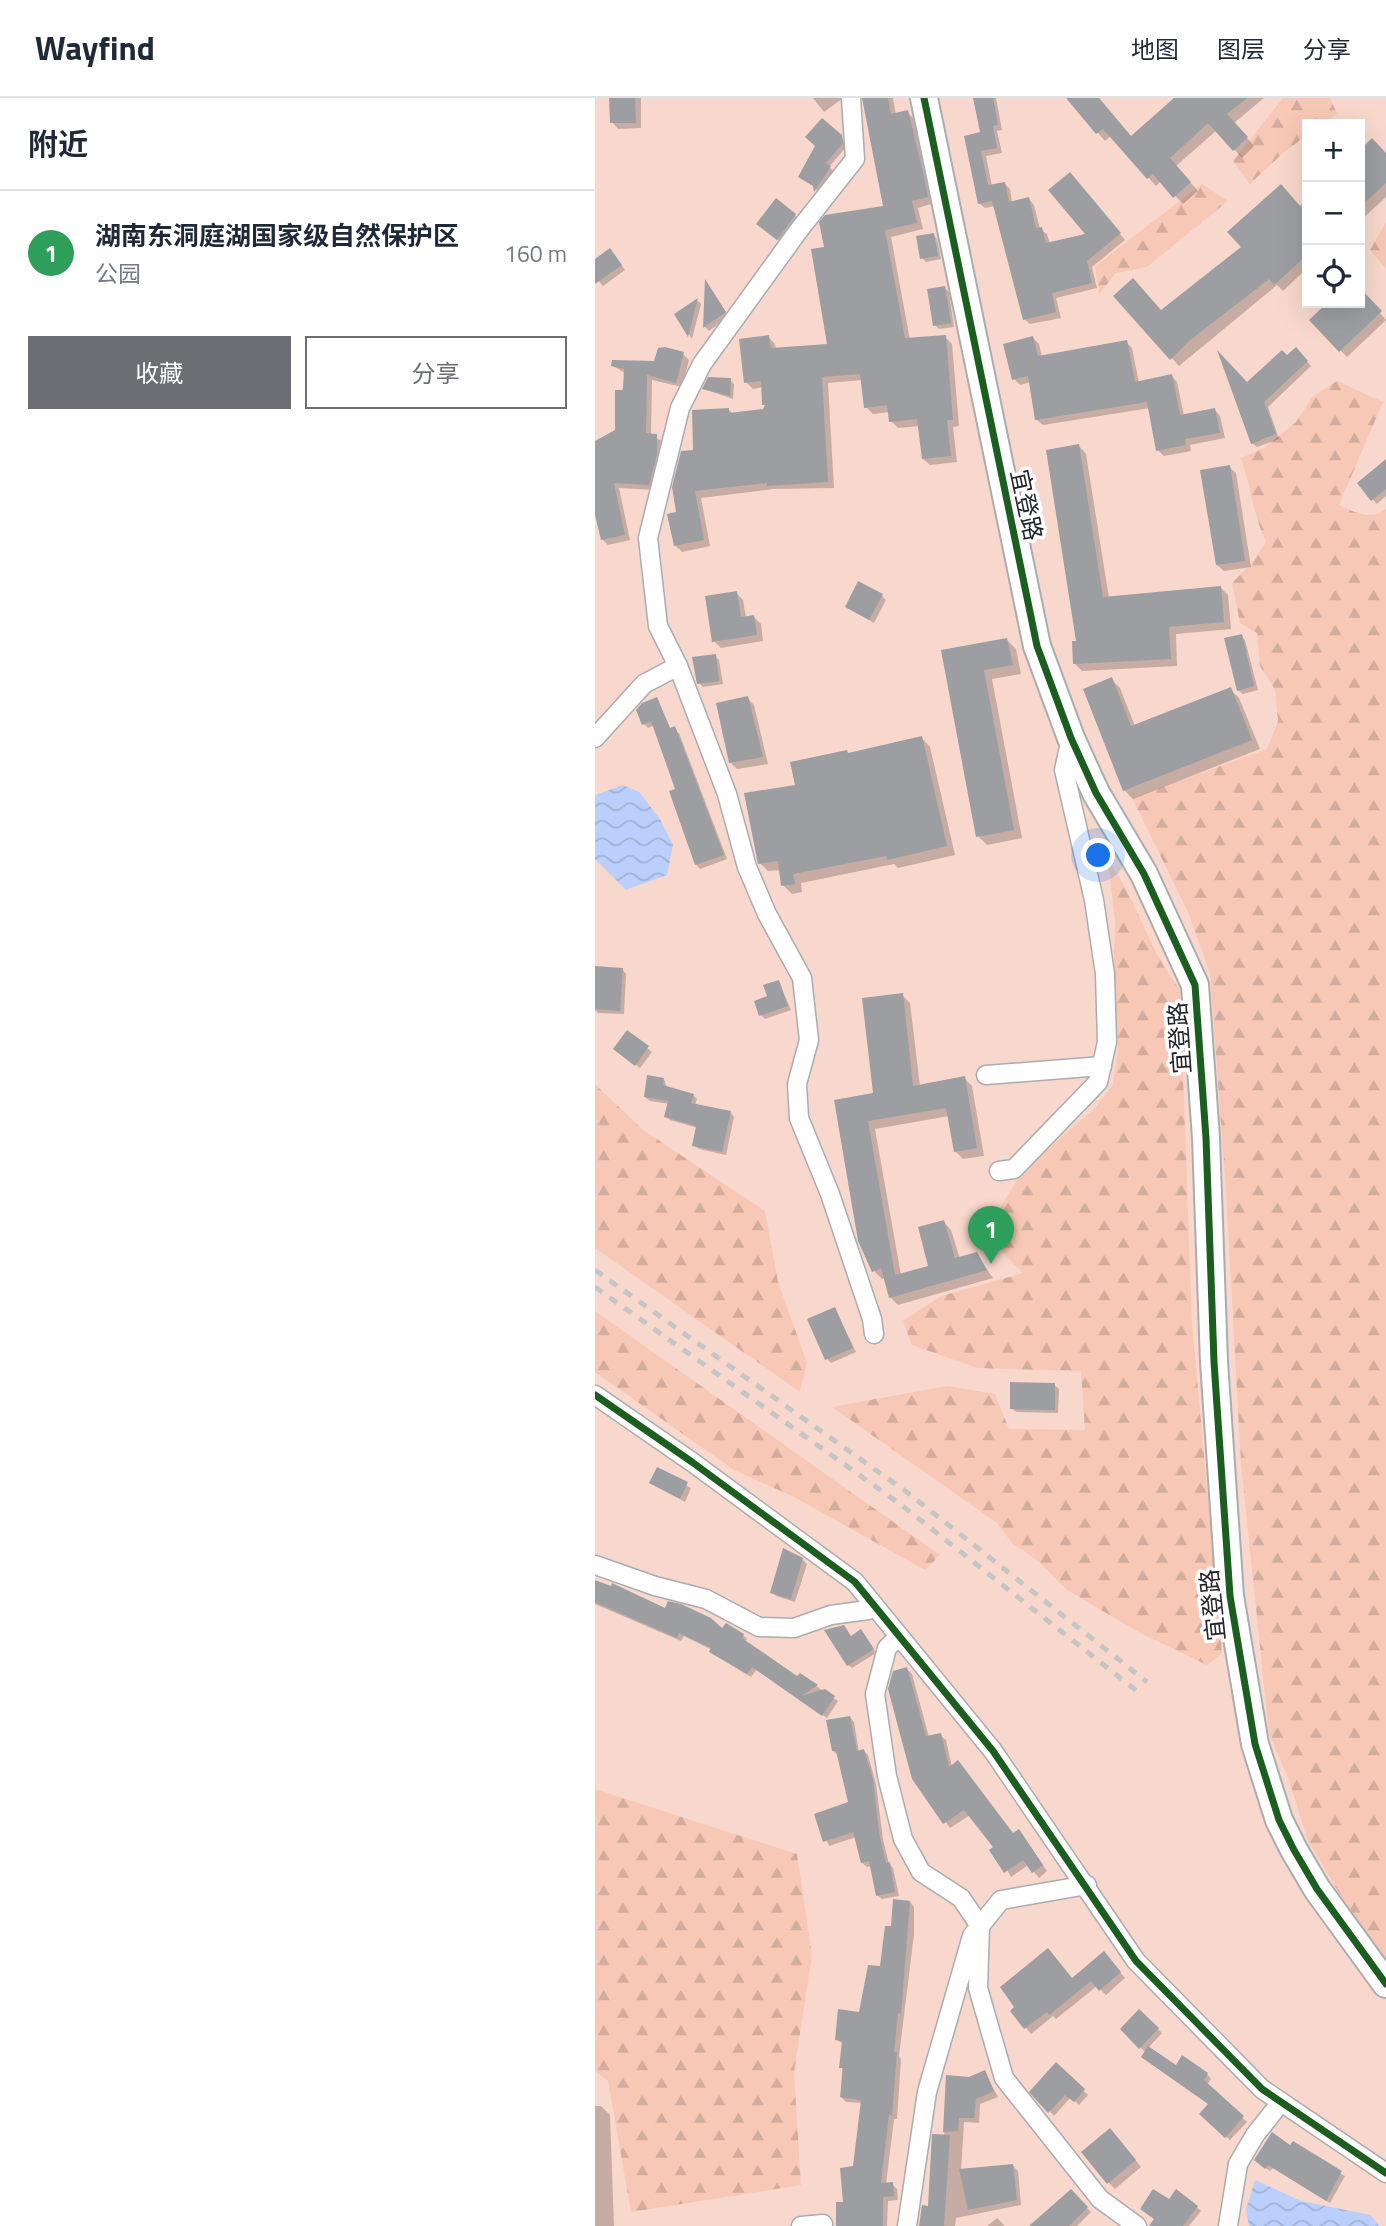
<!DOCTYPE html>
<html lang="zh">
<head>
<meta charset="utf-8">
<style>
	:root { --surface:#fff; --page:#f6f6f7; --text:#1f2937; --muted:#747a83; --line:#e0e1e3; --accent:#6c6e73 }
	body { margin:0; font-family:"Titillium Web","Noto Sans SC",sans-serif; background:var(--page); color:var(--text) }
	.controls { position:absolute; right:21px; top:21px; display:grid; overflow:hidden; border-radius:0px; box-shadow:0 7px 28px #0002 }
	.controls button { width:63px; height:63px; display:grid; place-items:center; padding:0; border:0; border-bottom:2px solid var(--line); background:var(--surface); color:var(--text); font:35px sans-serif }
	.you { position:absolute; left:504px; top:758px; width:24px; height:24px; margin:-18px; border:5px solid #fff; border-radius:50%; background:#1a73e8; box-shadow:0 0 0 10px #1a73e833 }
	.badge { display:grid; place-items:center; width:46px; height:46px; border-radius:50%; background:var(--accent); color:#fff; font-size:23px; font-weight:700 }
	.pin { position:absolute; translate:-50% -58px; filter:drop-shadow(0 2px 4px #0008) }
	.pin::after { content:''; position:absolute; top:37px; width:24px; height:21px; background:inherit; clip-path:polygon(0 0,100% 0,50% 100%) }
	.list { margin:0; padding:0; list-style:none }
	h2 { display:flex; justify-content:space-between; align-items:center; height:91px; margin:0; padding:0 28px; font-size:30px }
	h2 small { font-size:23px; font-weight:400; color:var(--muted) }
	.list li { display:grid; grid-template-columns:46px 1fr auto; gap:21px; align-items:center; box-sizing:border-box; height:126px; padding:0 28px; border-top:2px solid var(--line) }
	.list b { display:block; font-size:26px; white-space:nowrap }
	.list p { margin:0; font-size:23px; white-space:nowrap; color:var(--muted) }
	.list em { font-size:23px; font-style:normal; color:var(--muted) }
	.actions { display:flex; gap:14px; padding:21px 28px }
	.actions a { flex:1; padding:16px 0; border:2px solid var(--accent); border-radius:0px; text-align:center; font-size:24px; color:var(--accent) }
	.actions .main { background:var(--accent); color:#fff }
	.icon { flex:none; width:38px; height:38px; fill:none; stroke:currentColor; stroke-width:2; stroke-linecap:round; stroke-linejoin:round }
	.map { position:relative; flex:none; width:791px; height:2128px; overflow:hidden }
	header { display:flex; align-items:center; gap:42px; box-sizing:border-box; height:98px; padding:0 35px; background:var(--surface); border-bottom:2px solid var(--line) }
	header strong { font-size:33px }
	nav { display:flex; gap:38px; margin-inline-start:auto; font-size:24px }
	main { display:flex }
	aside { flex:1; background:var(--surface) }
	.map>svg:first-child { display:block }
	.green { fill:#f8d8cc; fill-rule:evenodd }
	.forest { fill:url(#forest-firs) }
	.water { fill:url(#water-waves) }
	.shadow { fill:#0003 }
	.building { fill:#9c9ea2 }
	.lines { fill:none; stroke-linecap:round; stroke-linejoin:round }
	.street-casing { stroke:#aaacb0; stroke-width:21 }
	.secondary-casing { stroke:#aaacb0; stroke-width:30 }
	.street { stroke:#fefefe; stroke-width:18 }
	.secondary { stroke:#fefefe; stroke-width:26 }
	.rail { stroke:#c5c5c6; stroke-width:5; stroke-dasharray:9 9; stroke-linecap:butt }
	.cycleway-casing { stroke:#fff; stroke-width:11 }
	.cycleway { stroke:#1b5e20; stroke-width:7 }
	.labels { text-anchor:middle; stroke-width:7; stroke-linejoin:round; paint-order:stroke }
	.street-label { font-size:24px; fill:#22242a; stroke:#fff }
</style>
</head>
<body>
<header>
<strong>Wayfind</strong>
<nav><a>地图</a><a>图层</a><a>分享</a></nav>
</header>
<main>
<aside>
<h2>附近<small></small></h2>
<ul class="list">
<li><span class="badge" style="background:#2e9e5b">1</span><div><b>湖南东洞庭湖国家级自然保护区</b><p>公园</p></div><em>160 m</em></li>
</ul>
<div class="actions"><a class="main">收藏</a><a>分享</a></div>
</aside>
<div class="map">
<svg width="791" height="2128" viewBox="0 0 791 2128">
	<defs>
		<pattern id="forest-firs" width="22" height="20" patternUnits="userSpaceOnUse" patternTransform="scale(1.75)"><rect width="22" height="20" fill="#f8c8b6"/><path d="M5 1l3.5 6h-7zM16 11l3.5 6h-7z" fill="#d4ac9d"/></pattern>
		<pattern id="water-waves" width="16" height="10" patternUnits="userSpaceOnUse" patternTransform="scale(1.75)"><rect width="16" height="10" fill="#bacffb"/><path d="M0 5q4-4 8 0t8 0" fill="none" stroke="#a0b2d7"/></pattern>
	</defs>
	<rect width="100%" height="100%" fill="#f5f7fa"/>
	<!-- green -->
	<path class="green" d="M 0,0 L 791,0 L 791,2128 L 0,2128 ZM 712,26 L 765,26 L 765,205 L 712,205 Z"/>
	<!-- forest -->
	<g class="forest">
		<polygon points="688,0 735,0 742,16 727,26 712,26 712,37 688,55 655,86 638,63"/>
		<polygon points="607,86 633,103 552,169 521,175 504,196 500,168"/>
		<polygon points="791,124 791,171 775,152"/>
		<path d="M 742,283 L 788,304 L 744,407 C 758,414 777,423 791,411 L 791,1861 L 745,1797 L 712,1741 L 694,1682 L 674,1635 L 646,1366 L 631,1093 L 615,875 L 593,814 L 537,700 L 672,651 L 683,623 L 680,592 L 665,568 L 662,535 L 645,525 L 637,485 L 656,466 L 671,444 C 658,416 656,390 646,360 L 669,350 L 701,324 L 718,298 Z"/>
		<path d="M 513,762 C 543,803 553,852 585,891 L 597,1225 L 627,1555 L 612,1567 L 547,1536 L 472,1492 L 444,1464 L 417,1445 L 402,1425 L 237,1309 L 352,1288 L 400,1296 L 414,1331 L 490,1332 L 486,1273 L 382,1270 L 317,1247 L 308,1223 L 346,1198 L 428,1175 L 400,1147 L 400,1117 L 430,1070 L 499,1011 L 518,987 L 523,951 L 518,884 L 520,823 Z"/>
		<polygon points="0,986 48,1032 170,1113 183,1184 212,1265 205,1294 0,1150"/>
		<polygon points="0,1213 345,1457 330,1472 197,1398 139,1372 0,1274"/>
		<polygon points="0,1691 202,1756 217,1857 199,1975 206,2087 36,2114 13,1983 0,1973"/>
	</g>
	<!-- water -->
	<g class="water">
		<polygon points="28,687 44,694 65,721 78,747 72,777 31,792 0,761 0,697"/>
		<polygon points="660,2082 706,2103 776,2117 784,2128 654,2128 651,2111"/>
	</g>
	<!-- shadow -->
	<g class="shadow">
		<polygon points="16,0 46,0 46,30 23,31 17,24"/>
		<polygon points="218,0 246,0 247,1 229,14"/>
		<polygon points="269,0 298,0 301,17 312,14 319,21 339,105 323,110 328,131 296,139 315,242 350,239 357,246 364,328 358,329 362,364 335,367 328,361 325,328 303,330 296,323 295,314 278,316 271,309 268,282 233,285 239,390 178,391 106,400 115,448 87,454 80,447 83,416 100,354 133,311 138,316 169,313 171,308 168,289 158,291 151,284 173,239 180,246 181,252 234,248 231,150 290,109"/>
		<polygon points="380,0 401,0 407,32 402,33 407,55 391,58 397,88 409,85 415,91 417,105 434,101 439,107 445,131 452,136 455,146 493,137 480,82 530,142 497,169 502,190 461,200 466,220 435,226 429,221 400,108 390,110 384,105 371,39 387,35"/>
		<polygon points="473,0 504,0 537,40 582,0 669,0 639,25 659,48 647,60 622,32 581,68 603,93 588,106 566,83 561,88 516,38 510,43"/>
		<polygon points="246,38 251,49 234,69 239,73 224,97 220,89 205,78"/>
		<polygon points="777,42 791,57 791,99 765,123 765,54"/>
		<polygon points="712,102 712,170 688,193 682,187 584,268 520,198 566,214"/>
		<polygon points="181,103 204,121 187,145 168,130"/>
		<polygon points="338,137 342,141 346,161 331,164 327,160"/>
		<polygon points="19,157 30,172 8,188 0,179 0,163"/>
		<polygon points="112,185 133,219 114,233 110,229"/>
		<polygon points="350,190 354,194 359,229 344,231 340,227"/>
		<polygon points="765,192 791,222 752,259 716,222 734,205 765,205"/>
		<polygon points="103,203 106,206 97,241 81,216"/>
		<polygon points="438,240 444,246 447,259 531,244 537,250 544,285 577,278 582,284 589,318 620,312 625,318 630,340 595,347 596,353 569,358 563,352 555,310 448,327 442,322 436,284 425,287 419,281"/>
		<polygon points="701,252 716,268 673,309 684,341 662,349 657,345 652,287"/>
		<polygon points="88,256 94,262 87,289 57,282 56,337 67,343 60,392 24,390 35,442 13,447 7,441 0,408 0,345 21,333 30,275 18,268 60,265"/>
		<polygon points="135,282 139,286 138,301 109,291"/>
		<polygon points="484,348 491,356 514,500 626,490 633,497 636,531 581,536 582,568 487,573 480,566 483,545"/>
		<polygon points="791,363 791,398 782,406 764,386"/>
		<polygon points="634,369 641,375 656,469 629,473 622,467"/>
		<polygon points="141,495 148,502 151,520 159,519 166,526 168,543 126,550 119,543"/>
		<polygon points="287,498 291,502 279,525 252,509"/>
		<polygon points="646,538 650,542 663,592 648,596 643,592"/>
		<polygon points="412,542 421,551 426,576 397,581 427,740 392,747 383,738 348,554"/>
		<polygon points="120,558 124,562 128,586 108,589 104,585"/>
		<polygon points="516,581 525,590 540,628 635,591 644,600 665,651 538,701 529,692"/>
		<polygon points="152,600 159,607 173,666 142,671 135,664"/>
		<polygon points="61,601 76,632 84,635 132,761 105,771 101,766 82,692 60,627 53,630 49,626"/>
		<polygon points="327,640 335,649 360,757 303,770 299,766 206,785 207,794 197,796 188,787 186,772 173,773 164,764 202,689 254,657"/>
		<polygon points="27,871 31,876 29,916 3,915 0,912 0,895"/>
		<polygon points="184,884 196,912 170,921 166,917"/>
		<polygon points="307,897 315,905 325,988 369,980 377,988 389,1058 368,1061 360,1053 354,1018 280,1031 306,1177 335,1169 348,1123 356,1132 365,1161 381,1156 398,1180 303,1207 295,1199 290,1180 287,1181 279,1173 265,1143 241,1003 280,996"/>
		<polygon points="33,935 57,954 45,970 25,955"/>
		<polygon points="69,981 72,990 98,997 102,1001 100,1007 135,1014 139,1019 131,1057 104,1051 99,1047 103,1030 75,1022 71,1018 74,1006 55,1003 50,999"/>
		<polygon points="240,1211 261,1254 236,1265 232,1261"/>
		<polygon points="459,1287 464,1291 463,1315 421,1314 417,1310"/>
		<polygon points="63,1371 96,1390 90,1404 56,1385"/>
		<polygon points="207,1461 212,1466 200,1504 181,1498 177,1494"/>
		<polygon points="0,1483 70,1512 148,1537 152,1541 150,1544 203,1581 205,1577 243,1603 232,1620 162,1571 156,1579 120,1557 117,1552 89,1538 86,1543 0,1506"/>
		<polygon points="269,1537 281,1555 257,1570 253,1567 257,1539"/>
		<polygon points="312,1571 317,1576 334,1639 345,1637 351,1642 357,1669 419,1737 429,1739 452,1773 444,1780 433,1767 416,1779 400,1750 375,1717 355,1730 319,1680"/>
		<polygon points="255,1619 259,1624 264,1654 269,1653 273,1657 281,1686 288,1741 294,1766 298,1770 304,1798 287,1801 282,1797 276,1768 272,1769 267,1765 261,1739 234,1748 221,1717 255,1705 243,1657 238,1653"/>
		<polygon points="315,1804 319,1809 319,1836 304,1958 306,1961 302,2021 299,2021 291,2086 297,2086 302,2091 303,2102 293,2103 292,2128 243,2128 260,2070 267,2005 251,2004 246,1999 248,1946 241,1941 266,1916 287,1870 297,1830"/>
		<polygon points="514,1861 530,1880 511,1897 502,1888 461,1921 458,1918 436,1936 417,1913"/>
		<polygon points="544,1913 567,1935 553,1950 581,1970 588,1960 612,1976 616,1981 612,1987 652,2024 635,2042 606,2016 615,2007 551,1955 527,1931"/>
		<polygon points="462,1967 493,1997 484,2007 476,1999 459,2018 437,1994"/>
		<polygon points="389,1974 403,1999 385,2006 384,2025 369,2024 366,2073 418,2068 423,2073 426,2107 361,2120 360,2128 326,2128 334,2110 349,2039 353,1979 375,1980"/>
		<polygon points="0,2008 6,2008 15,2017 19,2128 0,2128"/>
		<polygon points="522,2039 546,2069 520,2091 513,2084"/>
		<polygon points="696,2050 750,2078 735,2105 678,2070 675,2073 665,2066"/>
		<polygon points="476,2094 496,2114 482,2128 444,2128"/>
		<polygon points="574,2104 602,2109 606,2113 594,2128 558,2128"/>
		<polygon points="402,2120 410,2128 392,2128"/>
	</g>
	<!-- building -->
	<g class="building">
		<polygon points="14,0 40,0 41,25 15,25"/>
		<polygon points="267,0 293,0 296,16 313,12 327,70 333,99 317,103 322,125 290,132 310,240 351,237 358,322 352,322 356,358 327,361 322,321 294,324 292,307 269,310 265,276 227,279 233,384 172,388 172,385 100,393 109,442 79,448 72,416 81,414 77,389 86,353 98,352 97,312 134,310 134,315 168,311 170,307 167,307 166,283 149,285 144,241 174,237 176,250 232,246 216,151 229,149 224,124 230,117 288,108"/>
		<polygon points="378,0 398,0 403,27 398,28 402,50 386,53 393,87 410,84 414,104 434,99 441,130 447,129 451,145 490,136 453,92 475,74 526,135 492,163 497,185 457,195 461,214 428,222 397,103 383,106 369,38 385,34"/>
		<polygon points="471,0 504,0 536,38 579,0 652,0 632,16 653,39 638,53 613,25 575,60 596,84 578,100 558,76 552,81 508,31 501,36"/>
		<polygon points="227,20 247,37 248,45 231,65 236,68 219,94 218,88 203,79 220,48 210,39"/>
		<polygon points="777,40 791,55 791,85 765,109 765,52"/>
		<polygon points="686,86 712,116 712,157 679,187 674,181 594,243 575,262 518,198 538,180 566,212 646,149 632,134"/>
		<polygon points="181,100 201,116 182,142 161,126"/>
		<polygon points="339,135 343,158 325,161 321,138"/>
		<polygon points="15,150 27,167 0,186 0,161"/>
		<polygon points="110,181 131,214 108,230"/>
		<polygon points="350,188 356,225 338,228 332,191"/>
		<polygon points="765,190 787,213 744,254 714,222 732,205 765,205"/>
		<polygon points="103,200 93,239 79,216"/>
		<polygon points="438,238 443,258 532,242 540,284 577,276 585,317 620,310 625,335 590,341 591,347 561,353 552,304 440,322 433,278 417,282 408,246"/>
		<polygon points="70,249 89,254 81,285 52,277 51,335 62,336 62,356 54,387 19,385 30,437 6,442 0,417 0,343 20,332 20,292 28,292 29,271 16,268 17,262 59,263 63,250"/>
		<polygon points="701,249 713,263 669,304 681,336 656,346 622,252 652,284 687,252 692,257"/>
		<polygon points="113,279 136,280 135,298 107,291"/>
		<polygon points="484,346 508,499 626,488 629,524 574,529 576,561 478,566 477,543 481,543 451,352"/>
		<polygon points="791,361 791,391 776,403 762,385"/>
		<polygon points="635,367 650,463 621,467 605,372"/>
		<polygon points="263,483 288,496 274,522 250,509"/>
		<polygon points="142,493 146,519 159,517 162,537 117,544 110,498"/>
		<polygon points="647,536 659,588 642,593 629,540"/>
		<polygon points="412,540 418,567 389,572 419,732 381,739 346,552"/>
		<polygon points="121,556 124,583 102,586 97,559"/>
		<polygon points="517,579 536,628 636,589 657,642 528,693 488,591"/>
		<polygon points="153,598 168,659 134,665 121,605"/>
		<polygon points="62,599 75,630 80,628 129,757 100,767 74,693 80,691 56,623 47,627 41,612 47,605"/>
		<polygon points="327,638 352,748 292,762 291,758 198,776 200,786 186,788 183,763 163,766 149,695 200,687 195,664 252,652 253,655"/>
		<polygon points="0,868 28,870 25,913 0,911"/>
		<polygon points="184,882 193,908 164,918 159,903 172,898 168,887"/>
		<polygon points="308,895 318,988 370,978 382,1050 359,1054 351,1010 273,1023 300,1177 333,1168 323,1129 349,1122 360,1160 382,1154 392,1172 294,1200 286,1170 277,1174 263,1143 239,1002 278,995 267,900"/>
		<polygon points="32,932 54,948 40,968 18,951"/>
		<polygon points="52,977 69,980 68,987 99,996 96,1005 136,1013 127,1054 97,1048 101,1028 69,1019 73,1003 49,999"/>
		<polygon points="240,1209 258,1250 230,1262 212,1221"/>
		<polygon points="415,1284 460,1285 460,1312 415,1311"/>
		<polygon points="62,1369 93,1384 85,1401 54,1385"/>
		<polygon points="188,1450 208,1460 196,1501 175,1495"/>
		<polygon points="0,1482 16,1488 17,1485 70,1510 73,1503 86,1506 116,1520 127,1530 131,1525 149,1536 147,1540 202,1578 205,1575 223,1587 206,1598 230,1591 240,1598 227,1618 157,1569 152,1576 114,1554 116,1550 84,1535 82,1540 0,1504"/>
		<polygon points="249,1527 256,1538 266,1531 279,1551 252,1568 229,1532"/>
		<polygon points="312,1569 331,1638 346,1635 354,1669 363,1662 418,1735 424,1731 448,1767 437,1775 428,1762 409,1775 394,1752 398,1749 369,1712 348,1726 317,1681 293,1591 298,1573"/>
		<polygon points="255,1618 262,1653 269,1651 278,1681 284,1735 291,1765 295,1764 300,1794 281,1798 274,1763 266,1765 258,1734 228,1744 219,1716 253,1704 241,1653 237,1653 231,1622"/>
		<polygon points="298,1801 315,1803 306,1916 303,1915 299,1954 302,1954 297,2017 294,2017 286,2085 298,2084 299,2098 288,2099 288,2128 241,2128 241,2104 248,2104 245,2070 258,2068 266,2002 245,1999 248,1970 244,1970 247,1943 240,1942 243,1911 264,1914 273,1867 285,1868 290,1828 296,1828"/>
		<polygon points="453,1850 477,1880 509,1853 526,1874 504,1893 496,1883 454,1917 452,1914 429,1931 415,1913 419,1909 405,1889"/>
		<polygon points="544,1911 564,1930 544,1951 525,1931"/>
		<polygon points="553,1948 581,1967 587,1957 613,1975 609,1982 649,2018 630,2040 604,2016 613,2006 546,1959"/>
		<polygon points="461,1964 490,1991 479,2004 470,1997 453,2015 434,1994"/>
		<polygon points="390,1972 399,1993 381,2001 379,2020 364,2020 363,2033 348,2034 351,1977 374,1979"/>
		<polygon points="515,2030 541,2062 512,2086 486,2054"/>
		<polygon points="677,2034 695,2047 698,2043 747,2073 731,2103 673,2067 670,2071 659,2062"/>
		<polygon points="337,2036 355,2037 349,2128 324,2128 327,2107 333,2108"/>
		<polygon points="418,2066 422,2102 373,2112 364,2071"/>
		<polygon points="476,2091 493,2109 474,2128 434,2128"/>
		<polygon points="558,2091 574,2101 581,2091 603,2108 588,2128 554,2128 559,2121 545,2111"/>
	</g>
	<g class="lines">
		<!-- street casing -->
		<g class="street-casing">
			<g id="street">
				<polyline points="83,568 132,696 152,769 172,816 207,880 214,942 202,986 204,1020 235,1096 277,1221 279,1236"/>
				<polyline points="0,640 49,586 83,568 63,528 53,440 85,310 107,266 204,132 260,61 256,0"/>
				<polyline points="391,977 507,968"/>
				<polyline points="404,1073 419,1071 503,984 512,944 510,876 499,802 469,672 476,640"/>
				<polyline points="0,1297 97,1364 260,1484 398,1653 541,1863 667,1991 791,2075"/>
				<polyline points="0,1467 60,1488 111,1501 164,1529 199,1530 236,1517 273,1512"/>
				<polyline points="304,1538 292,1550 280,1596 292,1678 308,1741 326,1774 366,1800 385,1828 383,1890 409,1980 505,2101 542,2128"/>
				<polyline points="206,2128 228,2126"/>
				<polyline points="312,2128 332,1994 377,1838 406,1802 492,1787"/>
				<polyline points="633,2128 643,2066 660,2037 686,2004"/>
			</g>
		</g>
		<!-- secondary casing -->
		<g class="secondary-casing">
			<polyline id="secondary" points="329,0 442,548 476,640 501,695 549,776 600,887 611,1040 619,1264 635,1498 660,1646 684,1722 699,1752 722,1791 791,1886"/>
		</g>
		<!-- street -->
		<use href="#street" class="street"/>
		<!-- secondary -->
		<use href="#secondary" class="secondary"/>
		<!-- rail -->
		<g class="rail">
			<polyline points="0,1172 313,1395 552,1584"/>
			<polyline points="0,1189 305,1406 543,1594"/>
		</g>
		<!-- cycleway casing -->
		<g class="cycleway-casing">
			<g id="cycleway">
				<polyline points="329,0 442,548 476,640 501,695 549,776 600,887 611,1040 619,1264 635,1498 660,1646 684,1722 699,1752 722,1791 791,1886"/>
				<polyline points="0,1297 97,1364 260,1484 398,1653 541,1863 667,1991 791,2075"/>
			</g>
		</g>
		<!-- cycleway -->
		<use href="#cycleway" class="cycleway"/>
	</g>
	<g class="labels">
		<!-- street labels -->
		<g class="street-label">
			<text transform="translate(431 407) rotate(78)" y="8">宜登路</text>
			<text transform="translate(585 940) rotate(-94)" y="8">宜登路</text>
			<text transform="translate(618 1507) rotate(-96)" y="8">宜登路</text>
		</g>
	</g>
</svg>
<div class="controls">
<button>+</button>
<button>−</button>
<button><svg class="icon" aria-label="locate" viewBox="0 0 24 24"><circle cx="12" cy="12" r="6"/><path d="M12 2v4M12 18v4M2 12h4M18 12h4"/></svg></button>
</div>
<div class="you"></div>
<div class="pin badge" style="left:396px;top:1166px;background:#2e9e5b">1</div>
</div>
</main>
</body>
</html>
